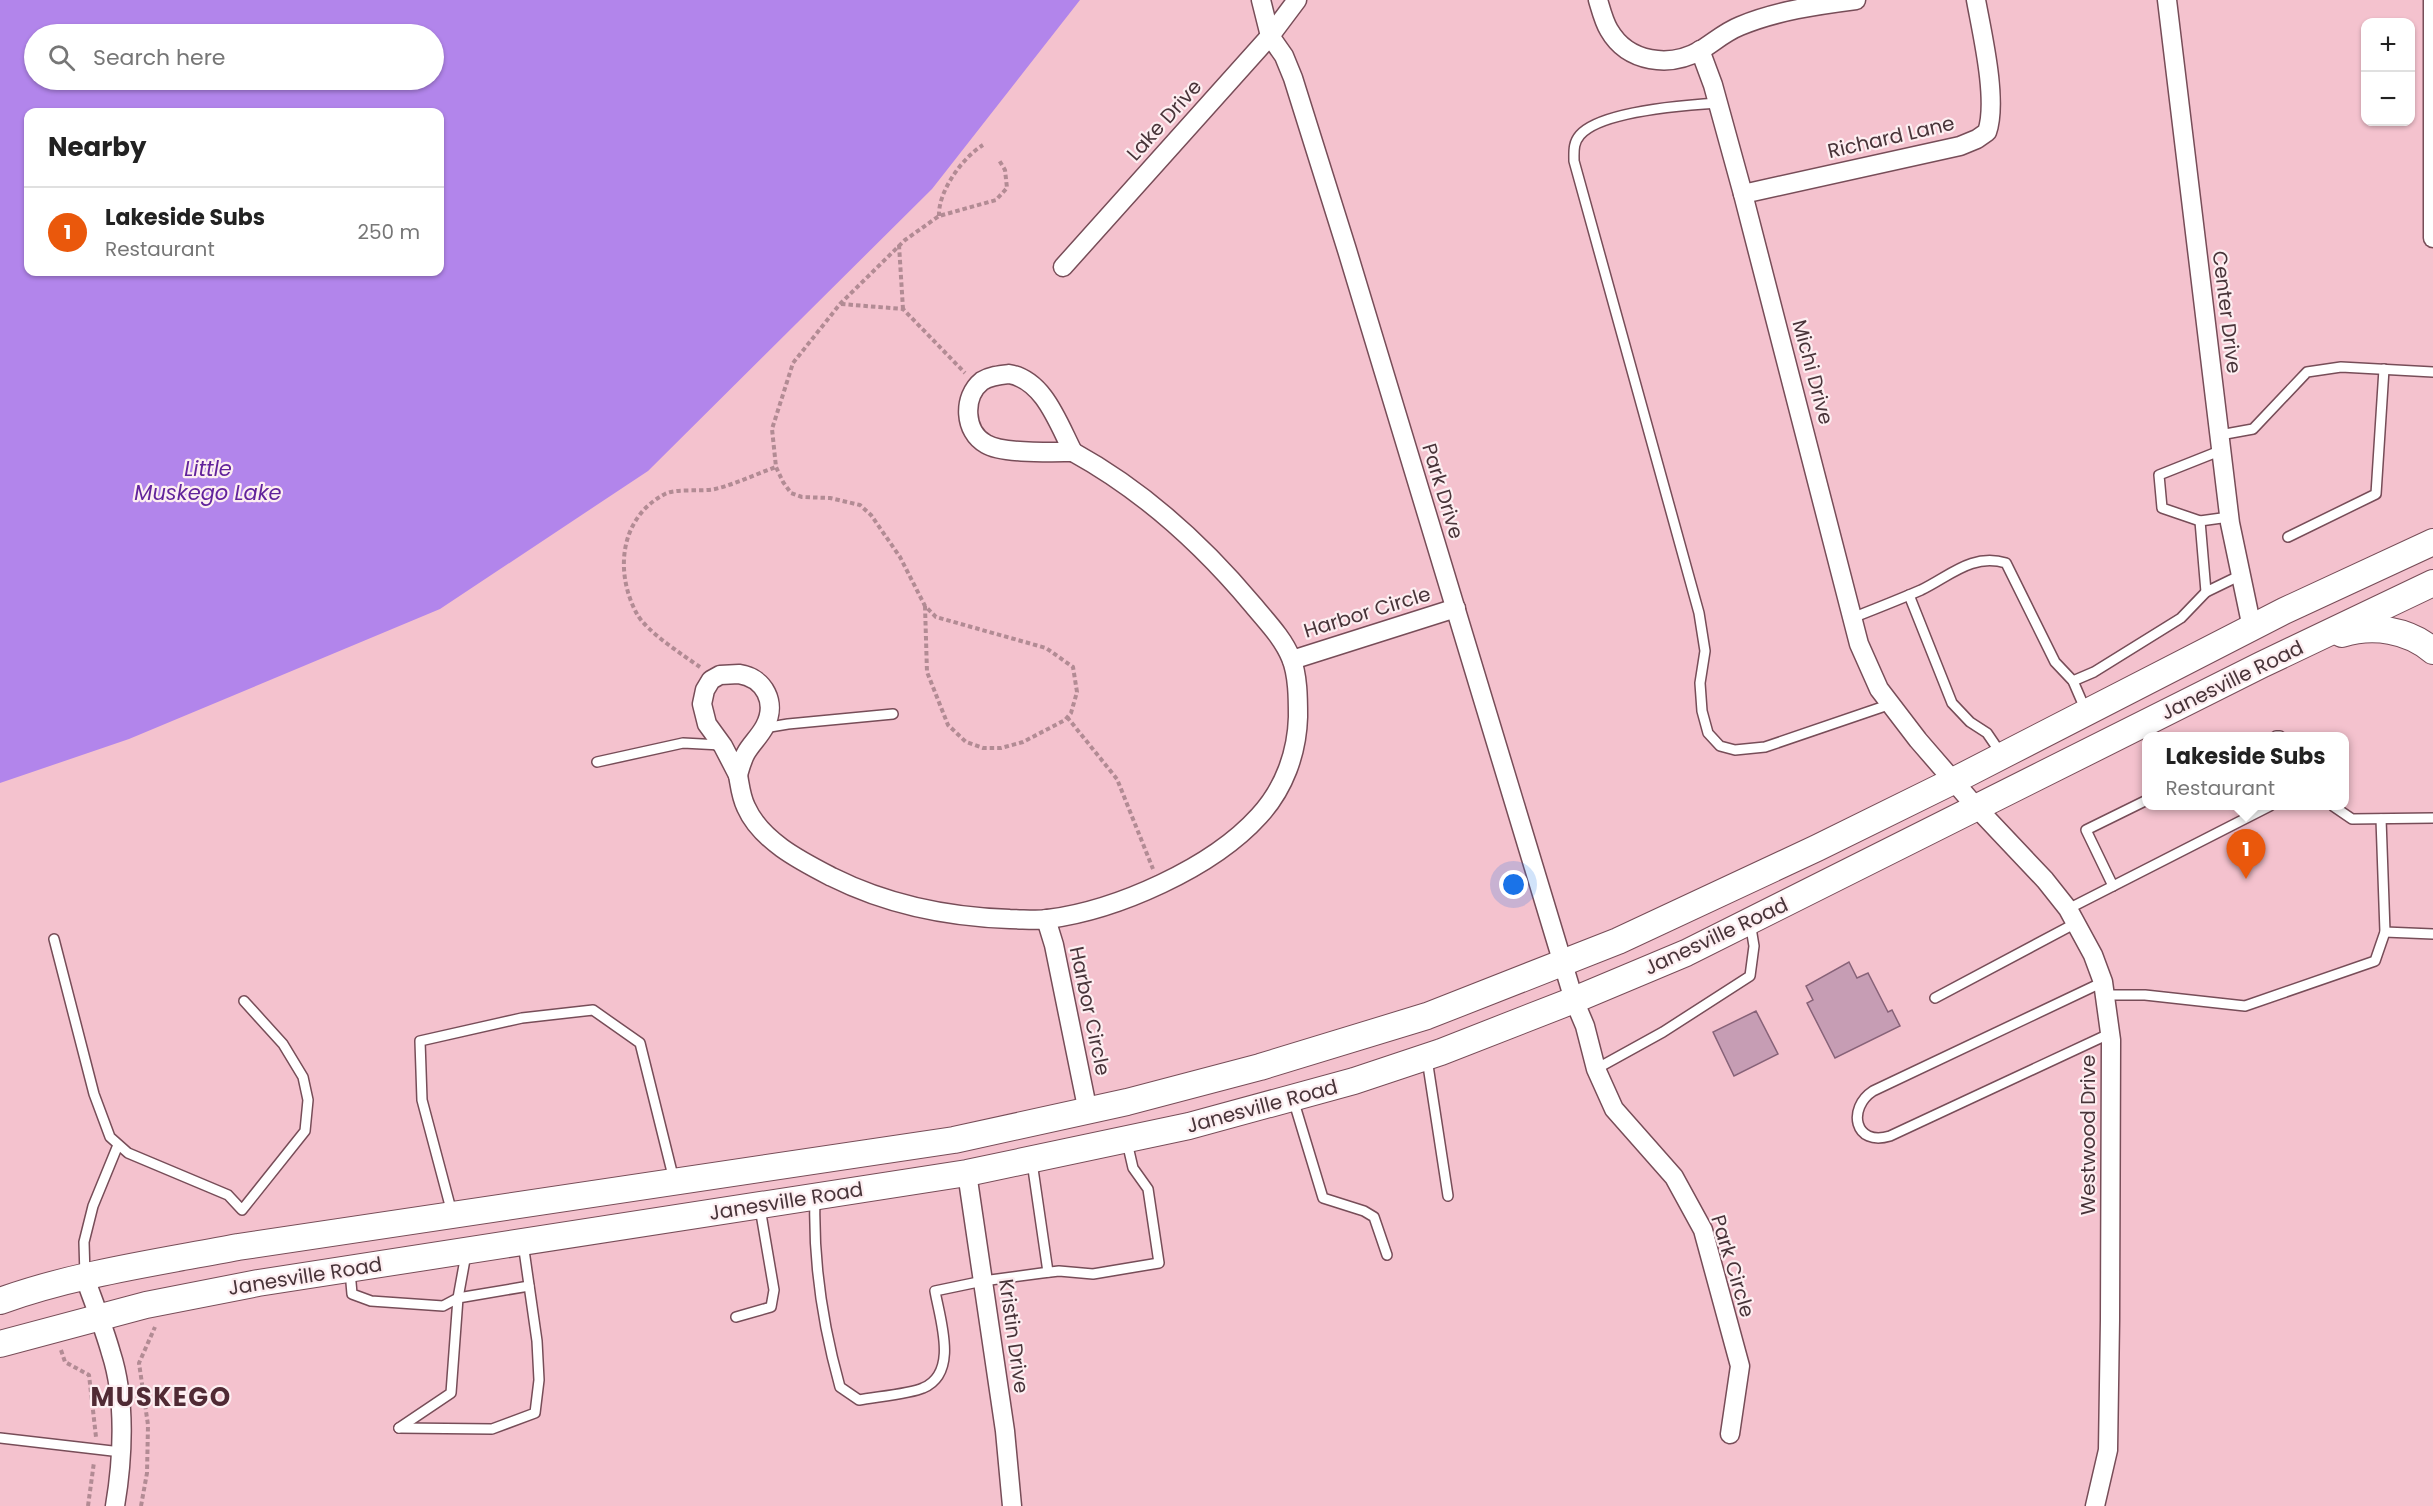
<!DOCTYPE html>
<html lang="en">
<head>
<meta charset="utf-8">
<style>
	:root { --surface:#fff; --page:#f2f2f2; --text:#222; --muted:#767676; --line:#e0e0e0; --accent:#ea580c }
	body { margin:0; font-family:Poppins,sans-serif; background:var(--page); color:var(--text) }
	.controls { position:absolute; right:18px; top:18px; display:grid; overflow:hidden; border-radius:12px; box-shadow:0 2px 4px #0004 }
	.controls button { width:54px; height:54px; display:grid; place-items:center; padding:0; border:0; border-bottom:2px solid var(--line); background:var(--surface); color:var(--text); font:30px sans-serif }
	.you { position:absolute; left:1514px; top:885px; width:21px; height:21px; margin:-15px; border:4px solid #fff; border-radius:50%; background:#1a73e8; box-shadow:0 0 0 9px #1a73e833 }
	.badge { display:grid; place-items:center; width:39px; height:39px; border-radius:50%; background:var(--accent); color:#fff; font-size:20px; font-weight:700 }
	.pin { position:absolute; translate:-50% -50px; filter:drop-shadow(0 2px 3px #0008) }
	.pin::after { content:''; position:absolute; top:32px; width:21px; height:18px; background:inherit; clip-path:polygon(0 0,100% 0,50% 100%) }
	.popup { position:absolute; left:2142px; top:732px; width:207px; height:78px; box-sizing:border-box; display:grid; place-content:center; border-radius:12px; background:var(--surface); filter:drop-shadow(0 2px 4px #0005); font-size:20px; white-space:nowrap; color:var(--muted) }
	.popup b { font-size:22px; color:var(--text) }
	.popup::after { content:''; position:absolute; left:50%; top:100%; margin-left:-12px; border:12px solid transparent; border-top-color:var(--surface) }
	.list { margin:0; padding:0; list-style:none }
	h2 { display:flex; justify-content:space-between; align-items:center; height:78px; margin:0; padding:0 24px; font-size:26px }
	h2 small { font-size:20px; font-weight:400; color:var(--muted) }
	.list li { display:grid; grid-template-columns:39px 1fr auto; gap:18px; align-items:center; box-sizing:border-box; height:90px; padding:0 24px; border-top:2px solid var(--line) }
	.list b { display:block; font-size:22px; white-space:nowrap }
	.list p { margin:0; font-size:20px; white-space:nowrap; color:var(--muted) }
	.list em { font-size:20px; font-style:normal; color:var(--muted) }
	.icon { flex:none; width:33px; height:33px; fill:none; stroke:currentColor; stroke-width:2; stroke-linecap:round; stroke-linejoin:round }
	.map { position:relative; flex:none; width:2433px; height:1506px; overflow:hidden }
	.search { position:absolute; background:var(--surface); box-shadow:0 2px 4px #0004; left:24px; top:24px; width:420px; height:66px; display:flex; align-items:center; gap:15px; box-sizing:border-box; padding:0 21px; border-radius:33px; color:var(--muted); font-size:22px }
	.panel { position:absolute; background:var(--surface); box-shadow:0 2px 4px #0004; left:24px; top:108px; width:420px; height:168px; border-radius:12px }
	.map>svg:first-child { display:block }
	.water { fill:#b285eb; fill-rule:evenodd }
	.building { fill:#c69db4; stroke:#876278; stroke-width:1.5 }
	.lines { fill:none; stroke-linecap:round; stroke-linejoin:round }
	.service-casing { stroke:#774d58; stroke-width:12 }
	.minor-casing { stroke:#774d58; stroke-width:21 }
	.secondary-casing { stroke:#774d58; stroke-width:28 }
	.path { stroke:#b28b94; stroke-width:4; stroke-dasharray:4.5 3; stroke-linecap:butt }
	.service { stroke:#fff; stroke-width:9 }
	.minor { stroke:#fff; stroke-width:18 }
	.secondary { stroke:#fff; stroke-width:26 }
	.labels { text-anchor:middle; stroke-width:4.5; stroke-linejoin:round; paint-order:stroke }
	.street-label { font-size:20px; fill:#483439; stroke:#fdeef1 }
	.water-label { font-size:21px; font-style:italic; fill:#62239b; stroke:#fdeef1 }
	.district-label { font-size:26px; font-weight:bold; letter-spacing:1.5px; fill:#502a34; stroke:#fdeef1 }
</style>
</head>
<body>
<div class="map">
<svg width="2433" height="1506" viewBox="0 0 2433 1506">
	<rect width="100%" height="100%" fill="#f4c2ce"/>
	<!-- water -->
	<path class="water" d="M 0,0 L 1080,0 L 932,189 L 648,471 L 440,609 L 129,739 L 0,783 ZM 34,34 L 434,34 L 434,80 L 34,80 ZM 28,112 L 440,112 L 440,272 L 28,272 Z"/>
	<!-- building -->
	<g class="building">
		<polygon points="1849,962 1857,978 1868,973 1888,1012 1892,1010 1900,1026 1835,1058 1807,1003 1813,1000 1806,986"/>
		<polygon points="1756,1011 1778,1054 1734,1076 1713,1032"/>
	</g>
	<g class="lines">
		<!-- service casing -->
		<g class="service-casing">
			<g id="service">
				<path d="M 1718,103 C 1686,105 1601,111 1580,135 C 1573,143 1574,151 1574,161 L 1699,613 L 1705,651 L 1700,683 L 1702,711 L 1708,733 L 1720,746 L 1735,750 L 1765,747 L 1891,704"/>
				<polyline points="2220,435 2253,429 2307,372 2341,367 2433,372"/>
				<polyline points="2229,517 2200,521 2206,592 2241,575"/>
				<polyline points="2200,521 2162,508 2159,475 2222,450"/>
				<polyline points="2288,537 2376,494 2384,369"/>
				<polyline points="1909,595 1952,703 1970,722 1987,733 2002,755"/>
				<path d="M 1852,618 C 1875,609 1898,600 1921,590 C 1950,576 1972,553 2006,563 L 2055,662 L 2073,681 L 2086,711"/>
				<polyline points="2073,681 2094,672 2181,618 2206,592"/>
				<polyline points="764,728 788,724 893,714"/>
				<polyline points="2276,736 2280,736"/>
				<polyline points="597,762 683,743 721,745"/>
				<polyline points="2333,806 2352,819 2433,818"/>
				<polyline points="2113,886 2086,830 2147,800"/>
				<polyline points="2068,909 2270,806"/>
				<polyline points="2385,932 2433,934"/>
				<polyline points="54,939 94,1094 110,1137 128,1153 228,1195 242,1210 305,1131 308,1100 303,1077 283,1044 244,1001"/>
				<path d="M 2103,982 L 1873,1091 C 1847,1108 1854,1147 1890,1136 L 2111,1033"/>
				<polyline points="2105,995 2145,995 2245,1006 2375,961 2385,932 2381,819"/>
				<polyline points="1935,998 2076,923"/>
				<polyline points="1427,1059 1448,1196"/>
				<polyline points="1596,1069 1663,1032 1750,976 1754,946 1750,922"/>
				<polyline points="1293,1099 1323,1198 1364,1211 1374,1217 1387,1255"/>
				<polyline points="1032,1162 1048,1272"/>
				<path d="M 815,1198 C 813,1261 823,1326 840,1387 L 859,1400 C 874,1397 910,1394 923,1388 C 959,1373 940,1320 935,1291 L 983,1281 L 1042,1273 L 1059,1271 L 1093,1274 L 1159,1263 L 1148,1189 L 1133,1168 L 1127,1142"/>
				<polyline points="452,1213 422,1100 420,1041 522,1018 593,1010 640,1043 674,1180"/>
				<polyline points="350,1271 352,1294 371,1301 443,1306 458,1298 466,1254"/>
				<polyline points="85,1276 84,1242 93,1206 118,1145"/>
				<polyline points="736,1317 771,1307 774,1290 760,1208"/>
				<polyline points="399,1428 492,1429 535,1413 539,1380 537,1341 523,1243"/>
				<polyline points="399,1428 451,1393 458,1298 529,1286"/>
				<polyline points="0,1438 121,1452"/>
			</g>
		</g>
		<!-- minor casing -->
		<g class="minor-casing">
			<g id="minor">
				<polyline points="1261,0 1270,36 1284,56 1293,78 1347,250 1574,1000 1585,1026 1596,1069 1614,1109 1674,1177 1703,1230 1740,1366 1730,1434"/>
				<path d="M 1598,0 C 1601,10 1604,22 1609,30 C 1628,63 1670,68 1701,50 C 1714,42 1725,32 1740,26 C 1776,11 1817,5 1856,0"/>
				<polyline points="2167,0 2230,523 2252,628"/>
				<polyline points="2433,0 2433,238"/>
				<polyline points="1700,50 1713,85 1743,194 1859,644 1879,689 1918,740 1976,807 2045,880 2068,909 2093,955 2103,982 2111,1040 2110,1320 2108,1450 2095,1506"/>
				<path d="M 1743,194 L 1960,146 L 1977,139 L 1987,132 C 1998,101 1982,33 1976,0"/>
				<polyline points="1063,267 1270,36 1297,0"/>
				<path d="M 1009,374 C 1044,380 1058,423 1073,452 C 1053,452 1002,454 986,444 C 964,432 962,397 982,381 C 990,376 1000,375 1009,374 Z"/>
				<polyline points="1292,660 1456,608"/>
				<path d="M 739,674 C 765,678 777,703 765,726 C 760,736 751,744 746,753 C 742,760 740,768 738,775 L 723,746 L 707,724 L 702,704 L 705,690 L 711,680 L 720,675 Z"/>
				<path d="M 738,775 C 740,786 741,797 746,807 C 761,841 801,861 832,877 C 888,905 948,917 1010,919 C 1023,919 1036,921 1048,919 C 1117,910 1212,868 1259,816 C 1284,789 1297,753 1298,717 C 1298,699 1298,675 1291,658 C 1283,638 1267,622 1253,605 C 1202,544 1144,491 1073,452"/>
				<polyline points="1046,919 1054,945 1088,1112"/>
				<polyline points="967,1173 1005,1431 1012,1506"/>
				<path d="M 85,1278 C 94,1303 104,1328 111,1353 C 126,1399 123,1459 115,1506"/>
			</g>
		</g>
		<!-- secondary casing -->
		<g class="secondary-casing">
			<g id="secondary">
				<path d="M 2342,634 C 2373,624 2409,630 2433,651"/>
				<path d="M 0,1301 C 74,1274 160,1262 238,1247 L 954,1140 L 1127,1102 L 1260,1067 L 1427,1016 L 1618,941 L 1817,848 L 1953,781 L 2284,611 L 2433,542"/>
				<polyline points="0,1344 146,1305 258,1283 967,1173 1189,1126 1354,1081 1441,1052 1574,1000 1686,953 2261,665 2433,583"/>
			</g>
		</g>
		<!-- path -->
		<g class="path">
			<path d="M 939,216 C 938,191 963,157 983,145"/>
			<polyline points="899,245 903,309"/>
			<polyline points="841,304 903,309 965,373"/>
			<polyline points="925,606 927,672 948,725 966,742 983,748 1001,748 1023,742 1065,720 1071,713 1077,692 1073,667 1046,648 936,617 925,606 900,557 871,515 860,505 830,498 802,497 791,493 783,482 776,467 772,429 793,363 840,304 905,240 939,216 996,200 1007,188 1005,170 999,160"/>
			<path d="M 700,667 C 683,655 647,632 637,614 C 614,572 620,517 665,494 C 676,488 702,492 715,489 C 736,484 756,474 776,467"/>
			<polyline points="1067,717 1117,779 1153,869"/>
			<polyline points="61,1350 65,1362 89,1375 96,1437"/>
			<polyline points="88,1506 94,1462"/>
			<polyline points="141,1506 147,1473 148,1425 139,1363 155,1327"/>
		</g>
		<!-- service -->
		<use href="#service" class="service"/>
		<!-- minor -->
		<use href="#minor" class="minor"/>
		<!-- secondary -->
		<use href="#secondary" class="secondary"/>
	</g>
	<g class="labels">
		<!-- street labels -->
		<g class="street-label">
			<text transform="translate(1164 120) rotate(-48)" y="7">Lake Drive</text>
			<text transform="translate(1891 137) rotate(-13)" y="7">Richard Lane</text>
			<text transform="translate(2227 312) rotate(83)" y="7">Center Drive</text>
			<text transform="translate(1813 372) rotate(75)" y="7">Michi Drive</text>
			<text transform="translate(1443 491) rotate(73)" y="7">Park Drive</text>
			<text transform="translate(1367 612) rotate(-17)" y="7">Harbor Circle</text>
			<text transform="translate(2232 680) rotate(-26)" y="7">Janesville Road</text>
			<text transform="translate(1716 936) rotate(-25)" y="7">Janesville Road</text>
			<text transform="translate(1090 1011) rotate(78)" y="7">Harbor Circle</text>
			<text transform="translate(1262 1106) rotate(-15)" y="7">Janesville Road</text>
			<text transform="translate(2088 1135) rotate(-90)" y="7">Westwood Drive</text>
			<text transform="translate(786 1201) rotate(-9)" y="7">Janesville Road</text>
			<text transform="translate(1733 1266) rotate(73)" y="7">Park Circle</text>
			<text transform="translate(305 1276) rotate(-9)" y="7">Janesville Road</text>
			<text transform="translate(1014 1336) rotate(82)" y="7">Kristin Drive</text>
		</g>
		<!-- water labels -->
		<g class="water-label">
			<text x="208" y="476">Little<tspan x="208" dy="24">Muskego Lake</tspan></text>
		</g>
		<!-- district labels -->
		<g class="district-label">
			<text x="161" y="1406">MUSKEGO</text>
		</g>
	</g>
</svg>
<div class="controls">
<button>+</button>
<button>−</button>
</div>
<div class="you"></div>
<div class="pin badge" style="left:2246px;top:879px">1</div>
<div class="popup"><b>Lakeside Subs</b>Restaurant</div>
<div class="search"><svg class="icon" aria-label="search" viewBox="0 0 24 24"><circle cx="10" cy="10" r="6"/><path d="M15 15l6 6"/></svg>Search here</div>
<section class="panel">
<h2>Nearby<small></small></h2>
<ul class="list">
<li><span class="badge">1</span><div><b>Lakeside Subs</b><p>Restaurant</p></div><em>250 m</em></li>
</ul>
</section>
</div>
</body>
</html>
